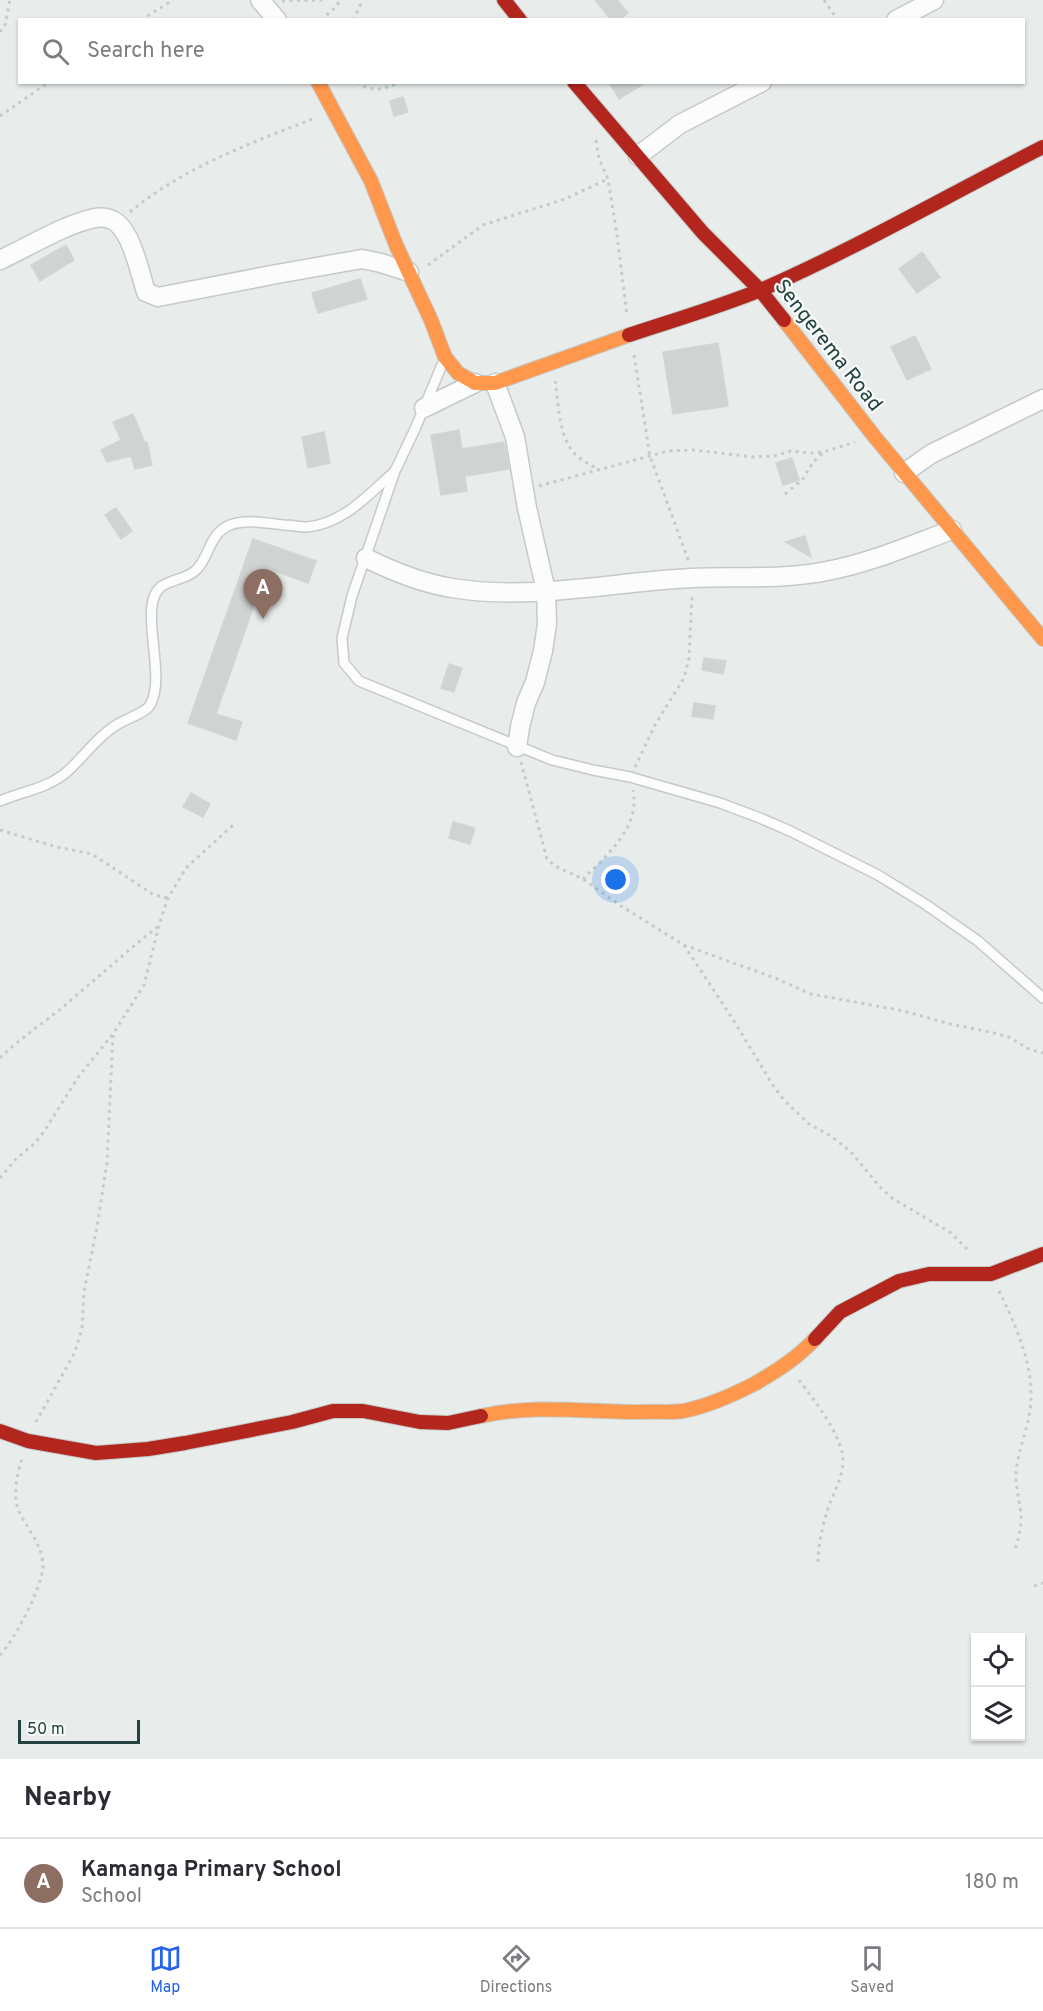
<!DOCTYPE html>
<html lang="en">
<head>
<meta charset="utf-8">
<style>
	:root { --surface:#fff; --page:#f7f7f7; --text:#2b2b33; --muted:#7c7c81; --line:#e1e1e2; --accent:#2563eb }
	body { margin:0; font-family:Overpass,sans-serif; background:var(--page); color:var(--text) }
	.controls { position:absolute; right:18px; bottom:18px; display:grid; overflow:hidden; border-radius:0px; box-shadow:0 2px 4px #0004 }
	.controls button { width:54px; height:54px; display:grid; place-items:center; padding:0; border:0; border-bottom:2px solid var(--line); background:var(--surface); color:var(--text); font:30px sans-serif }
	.scale { position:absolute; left:18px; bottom:15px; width:122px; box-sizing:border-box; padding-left:6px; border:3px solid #24423f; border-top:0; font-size:16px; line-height:21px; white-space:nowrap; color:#24423f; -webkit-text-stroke:4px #f7fbf9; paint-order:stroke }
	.you { position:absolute; left:616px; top:880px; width:21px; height:21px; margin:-15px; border:4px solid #fff; border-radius:50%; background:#1a73e8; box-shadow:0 0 0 9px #1a73e833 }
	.badge { display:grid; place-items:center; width:39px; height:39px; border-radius:50%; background:var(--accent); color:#fff; font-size:20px; font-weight:700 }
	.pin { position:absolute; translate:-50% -50px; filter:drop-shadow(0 2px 3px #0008) }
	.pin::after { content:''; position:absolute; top:32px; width:21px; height:18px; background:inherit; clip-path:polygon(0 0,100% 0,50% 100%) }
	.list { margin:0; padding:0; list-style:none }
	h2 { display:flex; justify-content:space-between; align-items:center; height:78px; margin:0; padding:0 24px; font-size:26px }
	h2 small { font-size:20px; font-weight:400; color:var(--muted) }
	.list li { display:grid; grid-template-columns:39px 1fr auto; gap:18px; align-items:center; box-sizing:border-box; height:90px; padding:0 24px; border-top:2px solid var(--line) }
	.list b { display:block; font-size:22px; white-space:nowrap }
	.list p { margin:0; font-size:20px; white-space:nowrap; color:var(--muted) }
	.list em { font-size:20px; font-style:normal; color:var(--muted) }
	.icon { flex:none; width:33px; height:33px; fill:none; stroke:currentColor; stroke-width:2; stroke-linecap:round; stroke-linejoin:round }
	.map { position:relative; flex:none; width:1043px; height:1759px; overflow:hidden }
	.search { position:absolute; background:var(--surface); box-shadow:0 2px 4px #0004; left:18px; right:18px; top:18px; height:66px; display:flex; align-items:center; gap:15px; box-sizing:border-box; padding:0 21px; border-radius:0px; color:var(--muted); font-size:22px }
	.sheet { height:168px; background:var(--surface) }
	nav { display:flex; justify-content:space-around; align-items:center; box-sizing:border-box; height:84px; border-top:2px solid var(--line); background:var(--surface); font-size:16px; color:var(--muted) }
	nav a { display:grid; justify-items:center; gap:3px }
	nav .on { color:var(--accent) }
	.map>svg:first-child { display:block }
	.building { fill:#cfd4d3; stroke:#d1d6d4; stroke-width:1.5 }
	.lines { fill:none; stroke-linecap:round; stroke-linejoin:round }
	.lane-casing { stroke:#c5cac9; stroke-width:12 }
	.street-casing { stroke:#c5cac9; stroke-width:21 }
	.slow-casing { stroke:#c3cbc9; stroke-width:16 }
	.jam-casing { stroke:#c3cbc9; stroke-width:16 }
	.path { stroke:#c3cccb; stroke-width:3; stroke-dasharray:3 4.5; stroke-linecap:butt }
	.lane { stroke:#fcfcfc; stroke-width:9 }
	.street { stroke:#fcfcfc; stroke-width:18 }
	.slow { stroke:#ff974d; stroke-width:14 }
	.jam { stroke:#b3261e; stroke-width:14 }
	.labels { text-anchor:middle; stroke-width:4.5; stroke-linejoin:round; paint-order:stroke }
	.street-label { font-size:21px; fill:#24423f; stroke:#f7fbf9 }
</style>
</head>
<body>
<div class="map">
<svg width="1043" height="1759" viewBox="0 0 1043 1759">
	<rect width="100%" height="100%" fill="#e8edeb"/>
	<!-- building -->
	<g class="building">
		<polygon points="595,0 617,0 628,13 619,20 611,20"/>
		<polygon points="609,82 647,82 619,99"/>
		<polygon points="403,97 408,112 394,116 390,101"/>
		<polygon points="66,245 74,260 40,281 31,265"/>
		<polygon points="922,252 940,277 917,293 899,269"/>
		<polygon points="360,279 367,299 318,313 312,293"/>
		<polygon points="915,336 931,369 907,380 891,347"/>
		<polygon points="718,343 728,406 673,414 663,352"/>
		<polygon points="133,414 145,443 147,442 152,465 135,469 131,456 107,462 101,450 121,440 113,422"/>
		<polygon points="459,430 462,449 504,442 509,469 465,476 467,491 441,495 431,435"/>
		<polygon points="324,432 330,463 308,468 302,437"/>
		<polygon points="792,458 799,480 783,485 776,463"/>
		<polygon points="116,508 132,531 121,539 105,515"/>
		<polygon points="805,536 811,557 785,542"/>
		<polygon points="253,539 316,561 308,583 267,568 216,714 242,722 236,740 188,723"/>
		<polygon points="704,658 726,661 723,674 702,670"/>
		<polygon points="449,664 462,668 454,692 441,688"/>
		<polygon points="694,703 715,706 713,719 692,716"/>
		<polygon points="191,793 210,804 203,817 183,807"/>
		<polygon points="453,822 475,828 470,844 449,838"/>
	</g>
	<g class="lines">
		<!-- lane casing -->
		<g class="lane-casing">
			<g id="lane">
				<polyline points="444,360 415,429 395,471 352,596 342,638 344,663 359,681 552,760 593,770 630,777 720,803 760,818 790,831 878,875 925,904 978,941 1043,998"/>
				<path d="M 0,801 C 21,792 44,789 63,775 C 81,761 93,741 112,728 C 121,720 145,714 150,705 C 168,675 136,604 162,586 C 174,578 189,579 198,568 C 210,554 210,533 230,525 C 246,519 267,523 284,525 C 292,525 299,527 307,527 C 343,524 368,495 394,472"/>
			</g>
		</g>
		<!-- street casing -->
		<g class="street-casing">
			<g id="street">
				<polyline points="260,0 277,20"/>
				<polyline points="896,20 934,0"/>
				<polyline points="638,156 680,124 762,82"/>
				<path d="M 0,260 C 28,247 65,224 95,218 C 102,217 111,218 117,223 C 132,235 140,273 146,292 L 158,297 L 277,274 L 362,259 L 381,263 L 409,272"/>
				<polyline points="495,383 515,437 527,508 546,591 547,624 543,651 535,682 526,703 520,727 517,747"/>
				<polyline points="424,408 475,383"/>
				<polyline points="904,473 931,454 1043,399"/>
				<path d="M 366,558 C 394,572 421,583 452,588 C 531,601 612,582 691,578 C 736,576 783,580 827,571 C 870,563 911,545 952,530"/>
			</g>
		</g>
		<!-- slow casing -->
		<g class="slow-casing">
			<g id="slow">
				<polyline points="318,82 371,181 396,245 431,320 445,357 458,373 475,383 495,383 629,335"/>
				<polyline points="784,320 874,436 1043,639"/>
				<path d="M 481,1416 C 533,1404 588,1412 641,1412 C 655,1411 670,1413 683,1411 C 709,1406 733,1395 756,1383 C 778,1370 797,1358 815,1339"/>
			</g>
		</g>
		<!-- jam casing -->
		<g class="jam-casing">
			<g id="jam">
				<polyline points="504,0 520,20"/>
				<polyline points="574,82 703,233 760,290 784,320"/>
				<path d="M 629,335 C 674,320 719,307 763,289 C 859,247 950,194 1043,147"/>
				<polyline points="815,1339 840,1312 899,1281 929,1274 991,1274 1043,1254"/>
				<polyline points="0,1431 28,1441 96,1453 148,1449 185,1443 292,1422 333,1411 363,1411 420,1422 448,1423 481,1416"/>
			</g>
		</g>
		<!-- path -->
		<g class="path">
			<polyline points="824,0 838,20"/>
			<polyline points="282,1 322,0"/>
			<polyline points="141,20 173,0"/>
			<polyline points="321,20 336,7 340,0"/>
			<polyline points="353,20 363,0"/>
			<polyline points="0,32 5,25 10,0"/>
			<path d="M 357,82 C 372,93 383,90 399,82"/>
			<polyline points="0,116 49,82"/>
			<polyline points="596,140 599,159 608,179 617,235 627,316"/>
			<path d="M 130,212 C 184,167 251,143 315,118"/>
			<polyline points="428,265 483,225 565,199 608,179"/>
			<polyline points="634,355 650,456 689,562"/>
			<path d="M 555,381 C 559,404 558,436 575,454 C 582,461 591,465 599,470"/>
			<polyline points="539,486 668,451 693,450 754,457 774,456 791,451 810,453 824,452 855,442"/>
			<polyline points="785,494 803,479 813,462 823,453"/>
			<polyline points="521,762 547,859 555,866 583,879 621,906 684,945 775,978 811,994 904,1011 950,1024 990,1032 1009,1037 1029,1049 1043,1053"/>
			<polyline points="635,767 655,725 684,678 689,658 692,595"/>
			<polyline points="0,830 57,847 92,854 154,895 168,898"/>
			<path d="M 583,879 C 606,856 641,827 633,790"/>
			<polyline points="684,945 734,1021 774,1087 784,1100 809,1124 831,1136 851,1152 879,1186 892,1198 951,1233 970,1252"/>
			<path d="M 0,1058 C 22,1036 49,1020 72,999 C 101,975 128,950 157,927"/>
			<polyline points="0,1178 16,1159 34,1144 43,1133 79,1076 113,1034 144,985 159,925 168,898 186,868 233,825"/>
			<path d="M 999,1291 C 1016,1326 1036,1369 1030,1410 C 1027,1431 1018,1451 1016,1473 C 1015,1488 1021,1503 1021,1519 C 1021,1530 1018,1540 1015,1550"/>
			<path d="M 799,1380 C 813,1398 837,1430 842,1452 C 847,1474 831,1495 826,1515 C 821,1532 818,1548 818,1566"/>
			<polyline points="36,1422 74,1354 82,1329 84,1291 97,1227 107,1162 113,1034"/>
			<polyline points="1034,1586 1043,1583"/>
			<path d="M 0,1655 C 15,1639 40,1591 43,1568 C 43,1563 42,1555 40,1550 C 35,1536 23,1522 18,1509 C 13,1494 17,1474 22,1459"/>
		</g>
		<!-- lane -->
		<use href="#lane" class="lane"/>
		<!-- street -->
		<use href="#street" class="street"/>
		<!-- slow -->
		<use href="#slow" class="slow"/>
		<!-- jam -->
		<use href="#jam" class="jam"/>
	</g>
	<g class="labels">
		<!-- street labels -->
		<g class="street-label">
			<text transform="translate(829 345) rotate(52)" y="7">Sengerema Road</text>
		</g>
	</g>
</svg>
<div class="controls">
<button><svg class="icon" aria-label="locate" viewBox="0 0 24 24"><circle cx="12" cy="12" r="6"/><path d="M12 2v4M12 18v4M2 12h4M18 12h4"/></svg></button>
<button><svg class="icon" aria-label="layers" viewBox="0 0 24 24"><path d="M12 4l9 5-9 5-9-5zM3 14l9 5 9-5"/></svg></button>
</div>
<div class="scale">50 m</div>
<div class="you"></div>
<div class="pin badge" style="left:263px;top:619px;background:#8d6e63">A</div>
<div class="search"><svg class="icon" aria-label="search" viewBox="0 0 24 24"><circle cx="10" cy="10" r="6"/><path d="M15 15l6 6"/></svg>Search here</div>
</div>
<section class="sheet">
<h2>Nearby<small></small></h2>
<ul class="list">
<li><span class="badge" style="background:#8d6e63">A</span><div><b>Kamanga Primary School</b><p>School</p></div><em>180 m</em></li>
</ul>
</section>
<nav>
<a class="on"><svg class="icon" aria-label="map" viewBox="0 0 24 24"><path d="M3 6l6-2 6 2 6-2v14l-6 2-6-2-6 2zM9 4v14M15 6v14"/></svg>Map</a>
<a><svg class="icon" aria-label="directions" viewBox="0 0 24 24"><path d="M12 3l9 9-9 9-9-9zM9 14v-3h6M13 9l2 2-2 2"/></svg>Directions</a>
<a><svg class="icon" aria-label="saved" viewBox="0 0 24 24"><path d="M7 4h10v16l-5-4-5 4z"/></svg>Saved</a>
</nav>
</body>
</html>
